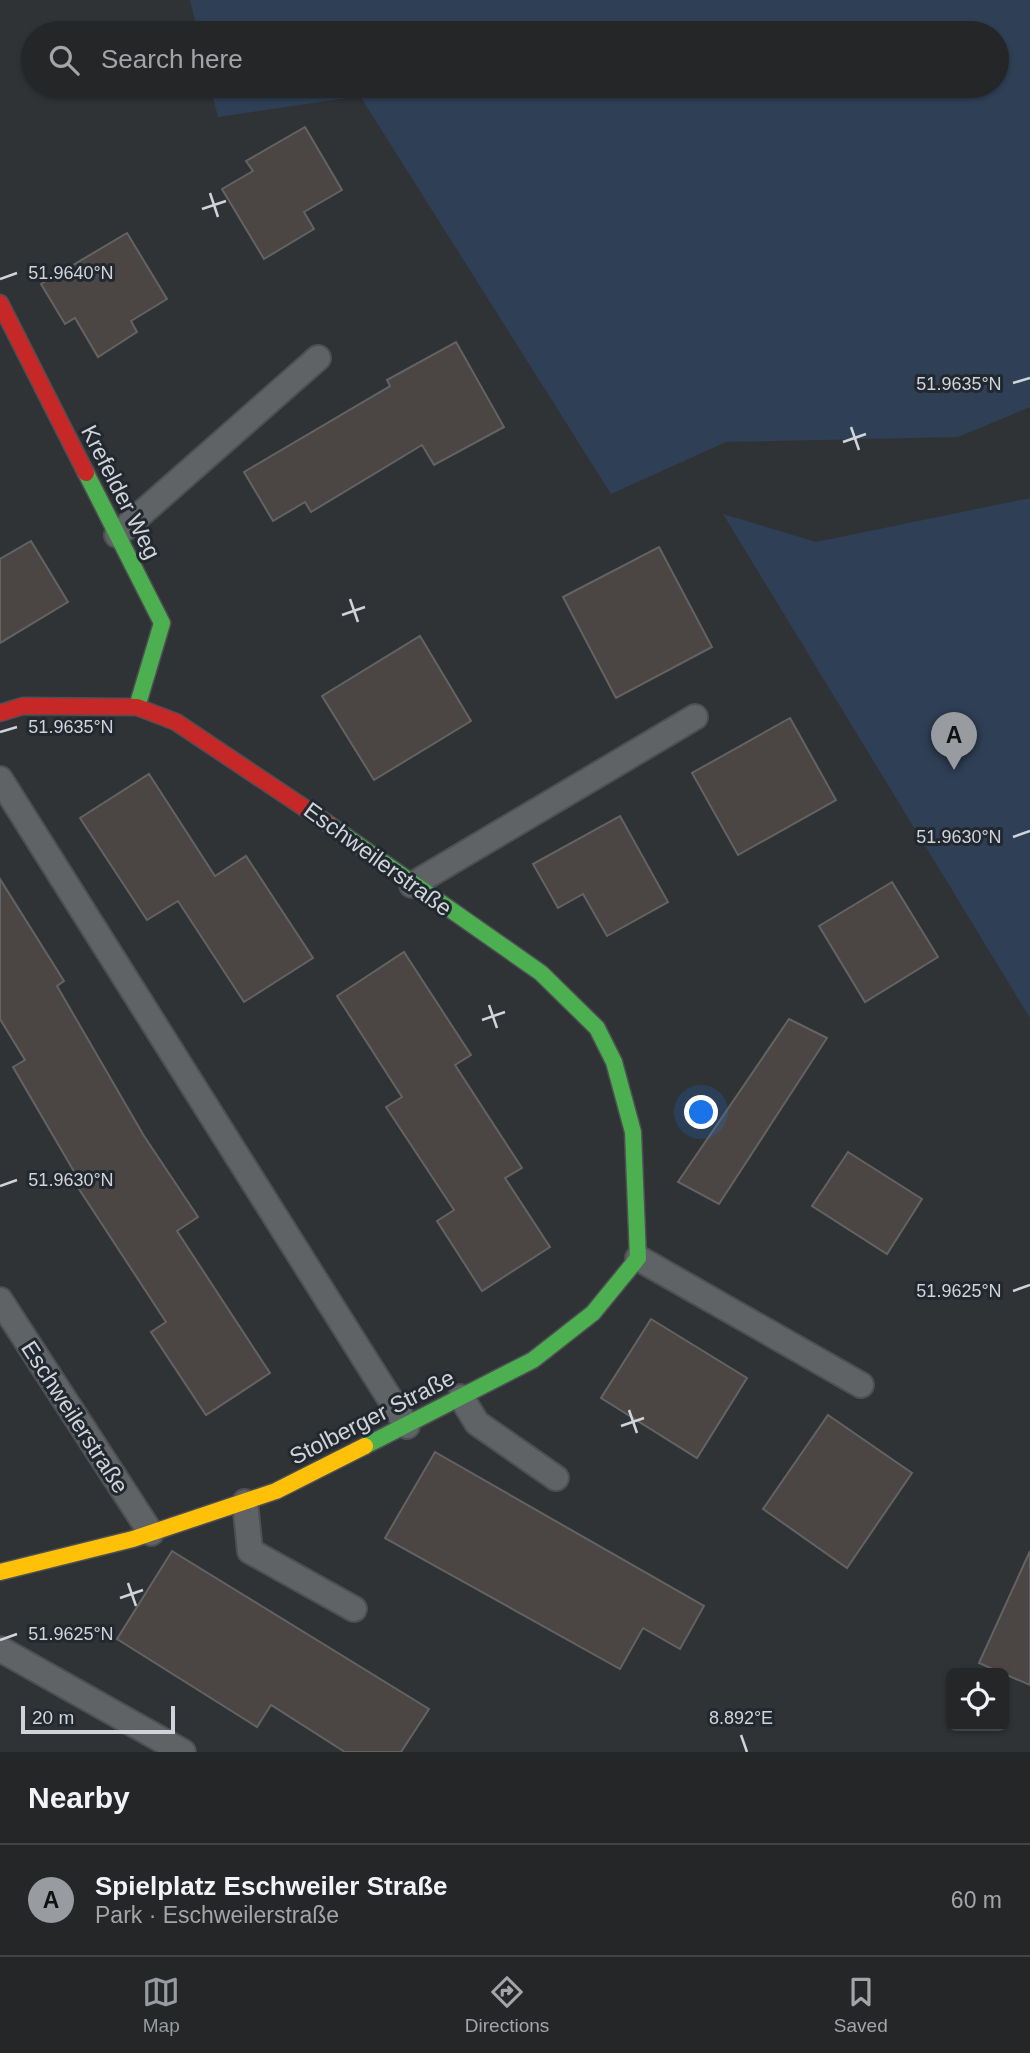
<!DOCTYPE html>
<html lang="en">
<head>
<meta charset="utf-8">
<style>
	:root { --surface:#242628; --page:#2c2e30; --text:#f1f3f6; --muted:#a3a5a8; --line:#414345; --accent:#989ca1 }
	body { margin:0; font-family:Helvetica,sans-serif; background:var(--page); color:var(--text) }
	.controls { position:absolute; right:21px; bottom:21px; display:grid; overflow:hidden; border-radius:10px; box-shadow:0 2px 5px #0004 }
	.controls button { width:63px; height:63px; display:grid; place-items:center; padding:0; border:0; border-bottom:2px solid var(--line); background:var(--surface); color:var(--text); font:35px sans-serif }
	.scale { position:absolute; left:21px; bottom:18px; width:154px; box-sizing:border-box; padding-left:7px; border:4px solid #d0d4da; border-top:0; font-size:19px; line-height:24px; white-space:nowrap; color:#d0d4da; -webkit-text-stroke:5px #222830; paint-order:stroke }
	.you { position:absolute; left:702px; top:1113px; width:24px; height:24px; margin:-18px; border:5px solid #fff; border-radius:50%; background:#1a73e8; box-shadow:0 0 0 10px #1a73e833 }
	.badge { display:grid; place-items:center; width:46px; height:46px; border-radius:50%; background:var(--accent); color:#111; font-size:23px; font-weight:700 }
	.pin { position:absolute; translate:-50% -58px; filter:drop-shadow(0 2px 4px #0008) }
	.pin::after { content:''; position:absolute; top:37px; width:24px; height:21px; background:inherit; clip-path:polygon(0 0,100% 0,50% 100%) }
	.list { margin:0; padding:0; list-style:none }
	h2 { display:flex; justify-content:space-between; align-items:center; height:91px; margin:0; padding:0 28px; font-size:30px }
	h2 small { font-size:23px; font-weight:400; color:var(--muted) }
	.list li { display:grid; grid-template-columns:46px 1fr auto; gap:21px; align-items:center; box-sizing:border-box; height:112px; padding:0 28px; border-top:2px solid var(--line) }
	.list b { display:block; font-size:26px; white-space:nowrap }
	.list p { margin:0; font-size:23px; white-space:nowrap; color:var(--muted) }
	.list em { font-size:23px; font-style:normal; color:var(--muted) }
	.icon { flex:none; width:38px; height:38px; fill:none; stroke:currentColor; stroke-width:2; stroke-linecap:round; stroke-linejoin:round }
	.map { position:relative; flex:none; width:1030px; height:1752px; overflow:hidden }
	.search { position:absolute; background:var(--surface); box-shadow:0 2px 5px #0004; left:21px; right:21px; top:21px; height:77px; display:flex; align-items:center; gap:18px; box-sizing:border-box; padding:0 24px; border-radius:38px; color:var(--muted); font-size:26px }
	.sheet { height:203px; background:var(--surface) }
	nav { display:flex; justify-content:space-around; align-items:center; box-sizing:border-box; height:98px; border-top:2px solid var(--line); background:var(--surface); font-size:19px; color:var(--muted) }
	nav a { display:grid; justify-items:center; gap:4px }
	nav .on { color:var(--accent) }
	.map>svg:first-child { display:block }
	.green { fill:#2f3f55 }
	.building { fill:#4b4544; stroke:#646363; stroke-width:2 }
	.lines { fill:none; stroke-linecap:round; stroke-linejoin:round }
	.lane-casing { stroke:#4d4f53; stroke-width:28 }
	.fast-casing { stroke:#4d4f53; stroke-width:19 }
	.slow-casing { stroke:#4d4f53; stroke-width:19 }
	.jam-casing { stroke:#4d4f53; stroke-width:19 }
	.lane { stroke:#606366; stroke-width:24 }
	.fast { stroke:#4caf50; stroke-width:16 }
	.slow { stroke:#ffc107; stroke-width:16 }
	.jam { stroke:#c62828; stroke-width:16 }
	.ticks { fill:none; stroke:#d0d4da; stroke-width:2.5 }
	.labels { text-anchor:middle; stroke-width:6; stroke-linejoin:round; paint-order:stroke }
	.street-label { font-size:23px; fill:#d0d4da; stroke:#222830 }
	.ticks-label { font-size:18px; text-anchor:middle; fill:#d0d4da; stroke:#222830; stroke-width:6; stroke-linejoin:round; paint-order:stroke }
</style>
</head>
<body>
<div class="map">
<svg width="1030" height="1752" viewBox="0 0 1030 1752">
	<rect width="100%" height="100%" fill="#303336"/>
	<!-- green -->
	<g class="green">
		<polygon points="190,0 1030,0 1030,407 958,437 726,442 611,494 360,96 218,117 210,86 997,86 997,33 198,33"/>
		<polygon points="1030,498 1030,1018 723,514 816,542"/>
	</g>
	<!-- building -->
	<g class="building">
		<polygon points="305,127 342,190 304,212 314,229 264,259 222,189 253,171 246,161"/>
		<polygon points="127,233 167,299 131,321 137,332 98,357 75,318 65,324 41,284"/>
		<polygon points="456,342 504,427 434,465 422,445 311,512 305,502 273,521 244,472 390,386 387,380"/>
		<polygon points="31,541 68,602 0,643 0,559"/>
		<polygon points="659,547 712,647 616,698 563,597"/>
		<polygon points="420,636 471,721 374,780 322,696"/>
		<polygon points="790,718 836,800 738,855 692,773"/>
		<polygon points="149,774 215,876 246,856 313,958 244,1002 178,901 147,920 80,818"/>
		<polygon points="620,816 668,902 607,936 583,894 558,908 533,864"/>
		<polygon points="0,879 64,981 57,986 144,1136 198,1217 177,1231 270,1373 206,1415 151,1332 166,1322 75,1183 79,1180 13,1067 25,1060 0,1019"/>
		<polygon points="892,882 938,957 865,1002 819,926"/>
		<polygon points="404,952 471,1055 455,1065 522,1168 505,1178 550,1247 482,1291 437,1221 454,1210 386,1107 402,1097 337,996"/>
		<polygon points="789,1019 827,1038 719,1204 678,1182"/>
		<polygon points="848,1152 922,1199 887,1254 812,1206"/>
		<polygon points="651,1319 747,1378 697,1458 601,1398"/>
		<polygon points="828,1415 912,1473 847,1568 763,1509"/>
		<polygon points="435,1452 704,1606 680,1649 643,1628 620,1669 385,1538"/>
		<polygon points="172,1551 429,1709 401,1752 345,1752 271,1705 257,1727 117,1639"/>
		<polygon points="1030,1551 1030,1685 979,1663"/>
	</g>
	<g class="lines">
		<!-- lane casing -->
		<g class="lane-casing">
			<g id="lane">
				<polyline points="117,535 318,358"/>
				<polyline points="0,779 407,1426"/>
				<polyline points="412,885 695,717"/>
				<polyline points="638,1258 861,1385"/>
				<polyline points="0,1300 151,1533"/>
				<polyline points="461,1397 477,1423 556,1478"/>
				<polyline points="245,1502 250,1551 354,1609"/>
				<polyline points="0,1649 183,1752"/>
			</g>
		</g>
		<!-- fast casing -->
		<g class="fast-casing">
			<g id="fast">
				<polyline points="86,473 162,623 137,707"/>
				<polyline points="327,823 541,973 597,1028 614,1062 633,1132 638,1258 593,1313 533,1360 365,1446"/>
			</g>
		</g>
		<!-- slow casing -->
		<g class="slow-casing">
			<polyline id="slow" points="0,1572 133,1539 276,1491 365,1446"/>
		</g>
		<!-- jam casing -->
		<g class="jam-casing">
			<g id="jam">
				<polyline points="0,303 86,473"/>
				<polyline points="0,713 23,706 137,707 176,722 327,823"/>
			</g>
		</g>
		<!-- lane -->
		<use href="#lane" class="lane"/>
		<!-- fast -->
		<use href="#fast" class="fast"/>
		<!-- slow -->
		<use href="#slow" class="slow"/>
		<!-- jam -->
		<use href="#jam" class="jam"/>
	</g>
	<!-- ticks -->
	<path class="ticks" d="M 210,193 L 218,217M 202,209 L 226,201M 0,279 L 17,273M 1013,383 L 1030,378M 851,427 L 859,450M 843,442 L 866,434M 350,599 L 358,622M 342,615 L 365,607M 0,732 L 17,727M 1013,837 L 1030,831M 489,1005 L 497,1028M 482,1020 L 505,1012M 0,1186 L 17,1180M 1013,1291 L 1030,1285M 629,1410 L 637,1433M 621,1426 L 644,1418M 128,1583 L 136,1606M 120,1598 L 143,1590M 0,1640 L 17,1634M 741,1735 L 747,1752"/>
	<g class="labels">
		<!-- street labels -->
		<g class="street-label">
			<text transform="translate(121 492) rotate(63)" y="8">Krefelder Weg</text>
			<text transform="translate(378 859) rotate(36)" y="8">Eschweilerstraße</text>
			<text transform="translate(75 1417) rotate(57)" y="8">Eschweilerstraße</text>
			<text transform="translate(372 1417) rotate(-27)" y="8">Stolberger Straße</text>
		</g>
	</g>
	<g class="ticks-label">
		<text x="71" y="279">51.9640°N</text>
		<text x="959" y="390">51.9635°N</text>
		<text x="71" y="733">51.9635°N</text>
		<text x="959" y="843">51.9630°N</text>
		<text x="71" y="1186">51.9630°N</text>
		<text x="959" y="1297">51.9625°N</text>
		<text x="71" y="1640">51.9625°N</text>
		<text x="741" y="1724">8.892°E</text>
	</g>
</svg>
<div class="controls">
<button><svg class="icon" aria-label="locate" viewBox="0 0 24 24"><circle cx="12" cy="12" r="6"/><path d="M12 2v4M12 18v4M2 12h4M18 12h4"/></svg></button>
</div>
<div class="scale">20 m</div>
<div class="you"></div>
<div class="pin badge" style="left:954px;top:770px">A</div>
<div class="search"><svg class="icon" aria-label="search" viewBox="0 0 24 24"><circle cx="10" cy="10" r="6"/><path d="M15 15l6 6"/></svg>Search here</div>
</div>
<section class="sheet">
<h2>Nearby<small></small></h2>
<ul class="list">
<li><span class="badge">A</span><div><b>Spielplatz Eschweiler Straße</b><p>Park · Eschweilerstraße</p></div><em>60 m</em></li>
</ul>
</section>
<nav>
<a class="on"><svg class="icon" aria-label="map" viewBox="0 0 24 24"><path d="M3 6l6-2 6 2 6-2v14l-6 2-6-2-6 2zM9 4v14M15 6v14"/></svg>Map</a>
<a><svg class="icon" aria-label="directions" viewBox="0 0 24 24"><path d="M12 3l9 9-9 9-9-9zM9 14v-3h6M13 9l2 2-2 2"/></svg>Directions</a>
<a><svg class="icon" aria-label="saved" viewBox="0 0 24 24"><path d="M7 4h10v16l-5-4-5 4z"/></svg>Saved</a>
</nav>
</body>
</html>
